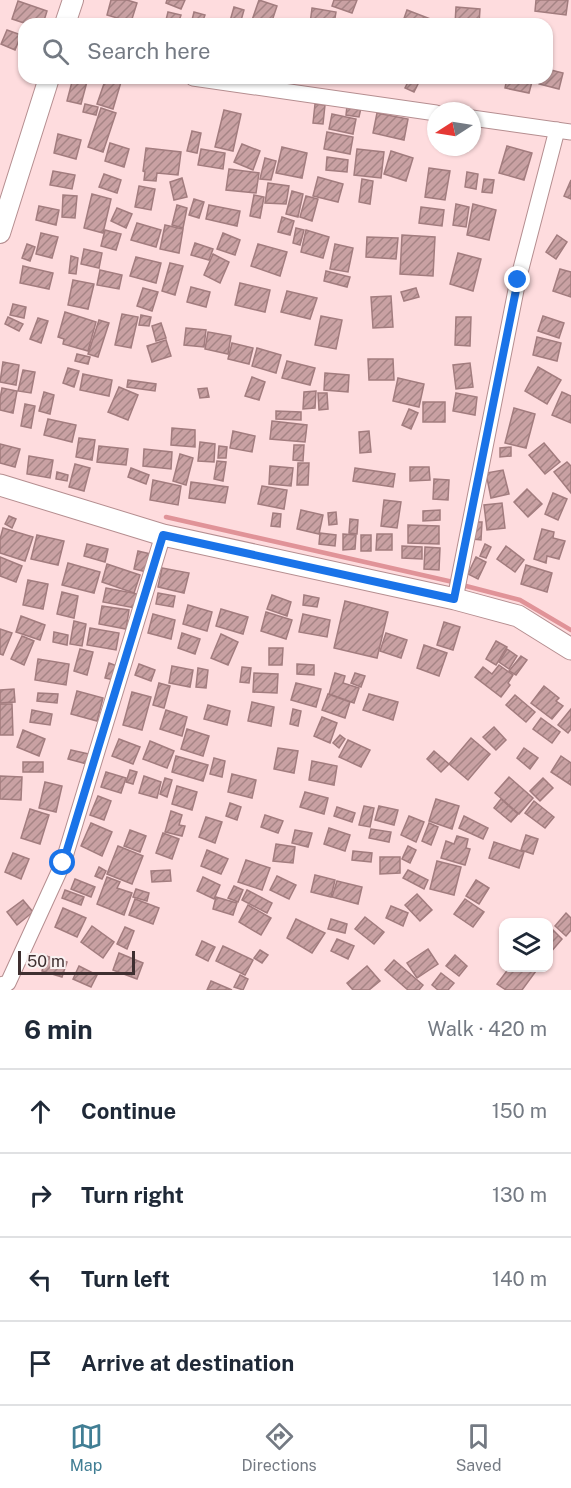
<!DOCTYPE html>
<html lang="en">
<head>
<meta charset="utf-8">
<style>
	:root { --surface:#fff; --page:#f6f6f7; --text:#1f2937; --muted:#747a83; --line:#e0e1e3; --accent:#417e94 }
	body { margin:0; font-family:"Public Sans",sans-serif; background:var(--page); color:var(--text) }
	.controls { position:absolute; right:18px; bottom:18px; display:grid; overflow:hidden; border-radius:12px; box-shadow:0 2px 4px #0004 }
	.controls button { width:54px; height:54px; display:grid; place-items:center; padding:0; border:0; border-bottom:2px solid var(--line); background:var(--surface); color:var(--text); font:30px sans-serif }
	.compass { position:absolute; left:427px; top:102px; width:54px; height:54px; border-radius:50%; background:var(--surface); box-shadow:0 2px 4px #0004; rotate:258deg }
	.scale { position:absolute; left:18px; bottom:15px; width:117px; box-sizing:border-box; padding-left:6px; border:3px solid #3f2f30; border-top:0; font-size:16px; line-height:21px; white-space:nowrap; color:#3f2f30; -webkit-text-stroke:4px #f9f1f1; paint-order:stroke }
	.stop { position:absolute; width:18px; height:18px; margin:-14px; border:4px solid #1a73e8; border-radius:50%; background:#fff }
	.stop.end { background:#1a73e8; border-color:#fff; box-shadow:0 2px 6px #0008 }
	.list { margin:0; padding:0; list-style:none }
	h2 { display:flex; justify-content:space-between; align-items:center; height:78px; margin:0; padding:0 24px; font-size:26px }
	h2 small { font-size:20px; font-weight:400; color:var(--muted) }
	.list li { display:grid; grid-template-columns:39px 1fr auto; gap:18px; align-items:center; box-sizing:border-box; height:84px; padding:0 24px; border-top:2px solid var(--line) }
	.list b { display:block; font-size:22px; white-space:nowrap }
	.list em { font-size:20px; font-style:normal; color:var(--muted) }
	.icon { flex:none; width:33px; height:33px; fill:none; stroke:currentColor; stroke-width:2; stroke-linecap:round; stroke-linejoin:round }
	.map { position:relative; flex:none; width:571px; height:990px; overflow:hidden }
	.search { position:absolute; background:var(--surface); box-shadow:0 2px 4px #0004; left:18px; right:18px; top:18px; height:66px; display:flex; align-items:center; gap:15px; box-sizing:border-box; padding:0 21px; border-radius:18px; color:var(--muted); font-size:22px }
	.sheet { height:414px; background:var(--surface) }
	nav { display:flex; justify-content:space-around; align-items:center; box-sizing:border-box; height:84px; border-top:2px solid var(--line); background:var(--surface); font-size:16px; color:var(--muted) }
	nav a { display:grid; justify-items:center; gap:3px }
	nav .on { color:var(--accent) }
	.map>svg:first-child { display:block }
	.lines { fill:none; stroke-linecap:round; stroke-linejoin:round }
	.stream { stroke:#e09398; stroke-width:4.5 }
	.building { fill:url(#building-hatch); stroke:#a27c7e; stroke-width:1.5 }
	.minor-casing { stroke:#b58e90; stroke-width:17 }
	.tertiary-casing { stroke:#b58e90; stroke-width:22 }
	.secondary-casing { stroke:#b58e90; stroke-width:23 }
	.minor { stroke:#fff; stroke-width:15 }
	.tertiary { stroke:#fff; stroke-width:20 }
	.secondary { stroke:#fff; stroke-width:21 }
	.route { stroke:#1a73e8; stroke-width:8 }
</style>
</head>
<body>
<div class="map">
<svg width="571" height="990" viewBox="0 0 571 990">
	<defs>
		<pattern id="building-hatch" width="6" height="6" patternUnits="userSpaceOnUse" patternTransform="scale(1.5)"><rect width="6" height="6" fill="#c9a1a3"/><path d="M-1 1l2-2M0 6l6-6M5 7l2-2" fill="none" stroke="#a58485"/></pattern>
	</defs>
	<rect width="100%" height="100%" fill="#fedcde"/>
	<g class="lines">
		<!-- stream -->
		<g class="stream">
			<polyline points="166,517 453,582"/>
			<polyline points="466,586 520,600 571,630"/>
		</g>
	</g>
	<!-- building -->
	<g class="building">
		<polygon points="111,0 127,0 137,3 131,22 107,15"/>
		<polygon points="167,0 185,0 181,9 166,3"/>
		<polygon points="259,0 277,6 271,24 251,23"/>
		<polygon points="334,0 357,0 352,13 332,6"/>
		<polygon points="536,0 568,0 566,15 535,11"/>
		<polygon points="18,1 47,11 43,24 27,24 12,19"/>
		<polygon points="234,7 244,10 240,24 230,21"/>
		<polygon points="456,7 480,9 479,24 455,24"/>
		<polygon points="312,8 336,12 334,24 310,24"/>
		<polygon points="407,10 433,20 432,24 402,24"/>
		<polygon points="168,12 181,15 178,24 165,24"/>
		<polygon points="194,12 205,15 202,23 192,20"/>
		<polygon points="210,19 231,24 209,24"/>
		<polygon points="7,30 21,35 15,50 1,44"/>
		<polygon points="547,69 563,73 559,89 539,84 540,78 547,78"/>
		<polygon points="73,78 88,78 81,104 67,101"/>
		<polygon points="106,78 121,82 113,109 97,104"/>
		<polygon points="410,78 421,78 414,92 405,88"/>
		<polygon points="507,78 533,78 529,93 505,88"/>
		<polygon points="85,104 98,107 96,115 83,112"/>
		<polygon points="315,104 325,105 323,124 313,123"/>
		<polygon points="347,106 361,108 359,117 346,115"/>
		<polygon points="101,108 116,113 103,152 88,147"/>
		<polygon points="224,110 241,114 233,151 215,147"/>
		<polygon points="377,113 408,119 404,140 373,133"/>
		<polygon points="332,114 356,119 353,134 329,129"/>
		<polygon points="192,131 201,133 197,153 187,151"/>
		<polygon points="327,132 353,137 350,154 324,149"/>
		<polygon points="58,134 81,140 76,159 54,153"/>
		<polygon points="110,143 129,149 124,167 105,161"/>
		<polygon points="242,144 260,151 253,170 234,162"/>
		<polygon points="507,146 532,153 524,180 499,173"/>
		<polygon points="282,147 307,153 302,178 276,173"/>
		<polygon points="146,148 181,152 178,175 157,173 156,181 144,180 145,172 143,171"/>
		<polygon points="201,149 225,153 223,169 198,165"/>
		<polygon points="357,149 384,152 381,178 354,175"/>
		<polygon points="391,151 413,158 406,181 384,174"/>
		<polygon points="327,157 348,160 347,172 326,170"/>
		<polygon points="265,158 276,161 271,180 260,179"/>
		<polygon points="429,168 450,171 445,200 425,197"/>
		<polygon points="229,169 259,173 256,193 226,190"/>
		<polygon points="53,171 75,175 72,189 50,185"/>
		<polygon points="467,172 478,174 476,189 465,187"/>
		<polygon points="104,174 121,180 117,193 99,187"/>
		<polygon points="318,177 343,184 338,202 313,196"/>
		<polygon points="182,178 187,197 174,200 170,182"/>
		<polygon points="362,179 373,181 370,204 359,202"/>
		<polygon points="484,179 494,180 492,193 482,192"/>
		<polygon points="571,180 571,199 564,196"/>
		<polygon points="268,183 289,186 286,204 265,203"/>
		<polygon points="139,186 155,189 151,210 135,207"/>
		<polygon points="292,191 303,194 298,217 286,214"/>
		<polygon points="92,194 111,199 103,233 84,228"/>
		<polygon points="63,195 77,196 75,218 62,217"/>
		<polygon points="254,195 264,197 260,218 250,216"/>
		<polygon points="306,196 318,199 312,221 300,217"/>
		<polygon points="194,199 204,202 199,218 189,215"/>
		<polygon points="456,204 469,207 466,227 453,225"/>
		<polygon points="473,204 496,210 489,240 467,235"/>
		<polygon points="177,205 187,208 183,228 172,225"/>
		<polygon points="209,205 240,211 237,226 206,219"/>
		<polygon points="39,206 59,210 56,225 36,220"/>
		<polygon points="421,207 444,210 442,226 419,223"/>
		<polygon points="117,208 132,214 126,228 111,221"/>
		<polygon points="282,217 294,221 290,235 278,232"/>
		<polygon points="137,223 161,230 156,247 131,240"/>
		<polygon points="165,225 183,229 179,253 160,249"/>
		<polygon points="296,228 304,230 300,245 293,243"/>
		<polygon points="105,230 121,234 116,250 101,246"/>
		<polygon points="306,230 329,237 323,258 301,252"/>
		<polygon points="41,233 58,237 52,258 36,254"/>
		<polygon points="223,233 240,240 235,255 217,249"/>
		<polygon points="402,235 435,237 433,276 400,274"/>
		<polygon points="557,235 567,242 556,259 546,252"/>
		<polygon points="367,237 398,238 396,259 366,257"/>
		<polygon points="195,243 213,249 209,260 191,255"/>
		<polygon points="27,244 35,247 30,261 22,258"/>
		<polygon points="258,244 287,252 280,276 251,266"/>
		<polygon points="335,244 353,248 348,272 330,269"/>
		<polygon points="84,249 102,253 99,268 81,264"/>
		<polygon points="458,253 481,259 473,291 450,284"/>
		<polygon points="213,254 229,262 220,283 204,275"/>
		<polygon points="71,256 78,258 76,274 69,273"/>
		<polygon points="136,257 161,263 156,283 130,276"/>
		<polygon points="170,263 183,266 175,295 162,291"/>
		<polygon points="23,266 53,273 49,289 20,283"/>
		<polygon points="560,269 571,272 571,297 553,291"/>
		<polygon points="100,270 122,275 119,289 97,285"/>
		<polygon points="326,271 350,277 347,287 324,281"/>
		<polygon points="73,280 94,284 88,309 68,305"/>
		<polygon points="240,283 270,290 265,312 235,305"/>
		<polygon points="191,287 210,292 206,307 187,302"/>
		<polygon points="143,288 158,292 152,311 137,306"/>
		<polygon points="416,288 419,297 404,301 401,292"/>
		<polygon points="287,291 317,298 310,319 281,312"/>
		<polygon points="391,296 393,327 373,328 371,297"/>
		<polygon points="13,304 26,307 24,318 10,315"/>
		<polygon points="65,312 96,322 88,351 63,344 64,339 58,337"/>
		<polygon points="122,314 138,317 131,348 115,345"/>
		<polygon points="141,315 151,317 149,326 139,325"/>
		<polygon points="321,316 342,320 336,349 315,345"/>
		<polygon points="543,316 564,323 559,338 538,331"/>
		<polygon points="8,317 23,324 19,331 5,324"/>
		<polygon points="456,317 471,317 470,346 455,345"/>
		<polygon points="38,318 48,321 41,343 30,339"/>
		<polygon points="99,320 109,323 98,357 88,354"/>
		<polygon points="161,323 166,338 156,341 152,326"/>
		<polygon points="186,328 206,330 204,347 184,345"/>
		<polygon points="208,332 231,336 228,354 205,349"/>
		<polygon points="537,337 561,343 557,361 533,355"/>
		<polygon points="166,340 171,356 152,362 147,346"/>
		<polygon points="232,343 253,348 249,364 228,359"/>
		<polygon points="257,348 281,355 276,373 252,366"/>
		<polygon points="77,354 90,357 88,364 75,361"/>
		<polygon points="368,359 393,359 394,380 369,380"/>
		<polygon points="287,361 315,368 310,385 282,378"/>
		<polygon points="3,362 19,365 16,385 0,382"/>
		<polygon points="470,363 473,387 456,389 453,365"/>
		<polygon points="538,367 561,380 547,404 525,391"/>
		<polygon points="68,368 79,371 74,387 63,383"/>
		<polygon points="23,370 35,372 31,393 18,391"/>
		<polygon points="325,373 349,375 348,392 324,390"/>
		<polygon points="83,374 112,380 109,396 80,390"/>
		<polygon points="252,377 265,382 259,400 245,396"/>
		<polygon points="398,378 424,384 419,407 393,401"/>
		<polygon points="128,380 156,384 155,391 127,387"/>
		<polygon points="119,387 138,395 128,420 108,412"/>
		<polygon points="2,388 17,391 13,413 0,410 0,399"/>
		<polygon points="207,388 209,397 200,398 198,389"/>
		<polygon points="316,391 315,408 303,409 304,392"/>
		<polygon points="44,392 54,395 50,414 39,411"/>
		<polygon points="562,392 571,396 571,423 552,415"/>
		<polygon points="318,393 327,393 328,409 319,410"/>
		<polygon points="456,393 477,397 475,415 453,411"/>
		<rect x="423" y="402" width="22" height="20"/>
		<polygon points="25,404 35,406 31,428 21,426"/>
		<polygon points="514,408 535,414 526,448 505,443"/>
		<polygon points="409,409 418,413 411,429 402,425"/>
		<polygon points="276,411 301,412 301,420 276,419"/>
		<polygon points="48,419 76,425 72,442 44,435"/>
		<polygon points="272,421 307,425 305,442 270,439"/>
		<polygon points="172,428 195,430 195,447 171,445"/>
		<polygon points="233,431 255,436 252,452 230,448"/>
		<polygon points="369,431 371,452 360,453 359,432"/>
		<polygon points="79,438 95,440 92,460 76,457"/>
		<polygon points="200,442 215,444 214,462 198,461"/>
		<polygon points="544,443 560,462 545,474 529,455"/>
		<polygon points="0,444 20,449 15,467 0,463"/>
		<polygon points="294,445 304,445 303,461 293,460"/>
		<polygon points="99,446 128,449 126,465 97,462"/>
		<polygon points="219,446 227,447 226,458 218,458"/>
		<polygon points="511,447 511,456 500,457 500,448"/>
		<polygon points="144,449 172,452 171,469 143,466"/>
		<polygon points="180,454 193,458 186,485 173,481"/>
		<polygon points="29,456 53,460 50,478 27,474"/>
		<polygon points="217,461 226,462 223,481 214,479"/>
		<polygon points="567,462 571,466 571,493 554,472"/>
		<polygon points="298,463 309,463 308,485 297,485"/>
		<polygon points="75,464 90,468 84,491 69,487"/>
		<polygon points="270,466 293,468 291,486 269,484"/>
		<polygon points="410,467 429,467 430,480 410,481"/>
		<polygon points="131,468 149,475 146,484 128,477"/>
		<polygon points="355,468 395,474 393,487 353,481"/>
		<polygon points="503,470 509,494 491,498 486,473"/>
		<polygon points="57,472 68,475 67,481 56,479"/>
		<polygon points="434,479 449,480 448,500 433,499"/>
		<polygon points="153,480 181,486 178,505 150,500"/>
		<polygon points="191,482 228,487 225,503 189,498"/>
		<polygon points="262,486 287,490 284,509 258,504"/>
		<polygon points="527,489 542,504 528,517 514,502"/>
		<polygon points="553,493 567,499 558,520 545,514"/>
		<polygon points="384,500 401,502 397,528 381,526"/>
		<polygon points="502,503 505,528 487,530 484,505"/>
		<polygon points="301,510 323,515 319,534 297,529"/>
		<polygon points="440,510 440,520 423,521 423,511"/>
		<polygon points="336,512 337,524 329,525 328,513"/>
		<polygon points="273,513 281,514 280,527 271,526"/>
		<polygon points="9,516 16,519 12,528 5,524"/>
		<polygon points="350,519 358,520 357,534 349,533"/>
		<polygon points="473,522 482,522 481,540 473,539"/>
		<polygon points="408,525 439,526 439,544 408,543"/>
		<polygon points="3,528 33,537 25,561 0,553 0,539"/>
		<polygon points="542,529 554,532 553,538 565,541 559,559 547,556 546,563 534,559"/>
		<polygon points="320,533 336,535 335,546 319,544"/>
		<polygon points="343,534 356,535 355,549 343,550"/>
		<polygon points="377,534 392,534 392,550 376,550"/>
		<polygon points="37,535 64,541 58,565 31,559"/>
		<rect x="361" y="535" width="10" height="16"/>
		<polygon points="87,544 108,549 105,562 84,556"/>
		<polygon points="485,544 491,547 486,558 480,556"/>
		<polygon points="402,546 422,547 422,559 402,558"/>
		<polygon points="506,546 524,560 515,572 497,559"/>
		<polygon points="425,547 440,548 439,570 424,569"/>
		<polygon points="138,551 151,554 147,572 134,569"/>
		<polygon points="0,557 22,566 16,582 0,576"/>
		<polygon points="476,557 486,562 478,579 468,574"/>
		<polygon points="68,563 100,572 94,593 62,585"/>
		<polygon points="107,564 140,575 134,593 102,582"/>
		<polygon points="526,565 552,573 547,592 521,584"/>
		<polygon points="162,568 189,573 184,593 158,587"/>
		<polygon points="28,580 48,584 43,609 23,605"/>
		<polygon points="106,588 138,594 135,608 103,602"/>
		<polygon points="62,592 78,596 74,618 57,614"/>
		<polygon points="158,593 175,596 173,607 156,604"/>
		<polygon points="272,595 291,602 287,616 267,609"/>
		<polygon points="304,595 319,598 317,607 303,605"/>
		<polygon points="345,601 388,612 377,658 334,648"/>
		<polygon points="188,605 212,612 207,631 183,624"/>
		<polygon points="102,606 129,610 126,629 99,624"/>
		<polygon points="221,609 248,617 243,634 216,626"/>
		<polygon points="266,612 292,620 286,639 261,631"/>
		<polygon points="153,614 175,620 171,639 148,633"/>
		<polygon points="303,614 330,620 327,637 299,632"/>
		<polygon points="21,616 45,625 40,640 16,632"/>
		<polygon points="74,621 86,624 82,646 70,644"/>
		<polygon points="444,622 460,627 453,650 437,645"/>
		<polygon points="90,628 119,633 116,650 87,645"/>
		<polygon points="0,629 12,633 3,655 0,654"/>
		<polygon points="54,632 68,635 67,645 53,642"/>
		<polygon points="182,633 200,639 195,654 178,648"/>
		<polygon points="386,633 407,640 401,658 380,651"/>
		<polygon points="221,634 238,642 228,665 211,658"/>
		<polygon points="22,636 34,641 24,665 11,659"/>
		<polygon points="496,641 507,647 496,665 486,659"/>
		<polygon points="424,645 447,653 439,676 417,668"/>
		<polygon points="269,648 283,648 282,665 269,665"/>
		<polygon points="80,649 93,652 87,675 74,671"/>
		<polygon points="507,649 517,656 509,669 499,662"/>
		<polygon points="521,656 527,660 516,675 509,671"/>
		<polygon points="38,659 69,664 66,685 35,680"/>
		<polygon points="109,663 117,666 114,680 105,678"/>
		<polygon points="139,664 155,670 151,681 135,675"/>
		<polygon points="297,664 314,665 314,675 297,674"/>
		<polygon points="499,665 513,675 508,683 510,685 501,697 475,677 483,667 492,674"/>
		<polygon points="172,666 193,670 190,687 169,683"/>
		<polygon points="242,667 251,668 249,683 240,682"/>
		<polygon points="198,668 208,670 206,688 196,687"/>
		<polygon points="254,673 278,674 277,693 253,692"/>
		<polygon points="335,673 345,676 343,683 359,688 354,703 329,694"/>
		<polygon points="355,673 365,676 361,687 351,683"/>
		<polygon points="159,683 170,686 164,708 153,705"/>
		<polygon points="296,683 321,689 316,707 291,700"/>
		<polygon points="544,686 559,698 556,701 563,706 552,719 531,703"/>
		<polygon points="14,689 15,702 0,703 0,690"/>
		<polygon points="77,691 103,698 97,721 71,714"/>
		<polygon points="132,692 151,697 142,730 123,725"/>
		<polygon points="38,693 58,694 57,703 37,701"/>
		<polygon points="328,694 350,702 345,718 322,710"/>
		<polygon points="369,694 398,702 393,720 363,710"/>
		<polygon points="515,695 535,712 526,722 506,705"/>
		<polygon points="252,702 274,707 271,726 248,721"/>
		<polygon points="0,704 12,704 13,735 0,735"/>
		<polygon points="208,705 230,711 227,725 204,719"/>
		<polygon points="293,709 301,711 298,726 290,724"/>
		<polygon points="571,709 571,729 568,733 558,725"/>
		<polygon points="32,710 52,714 50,725 30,722"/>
		<polygon points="166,710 187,717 182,736 160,729"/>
		<polygon points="322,717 337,723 330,743 314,736"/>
		<polygon points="541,718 560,732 552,743 533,729"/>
		<polygon points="494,727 506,740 496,750 483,737"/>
		<polygon points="187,729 209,736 203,756 181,749"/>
		<polygon points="23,730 45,739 39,756 17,747"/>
		<polygon points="340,735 345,739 339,748 333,743"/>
		<polygon points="471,738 490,754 468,780 449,764"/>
		<polygon points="119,739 140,747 133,764 112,756"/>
		<polygon points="348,740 370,750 361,767 339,757"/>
		<polygon points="150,741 174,751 167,768 143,759"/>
		<polygon points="278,748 298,751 294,773 274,769"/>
		<polygon points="524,748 538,758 530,769 517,758"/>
		<polygon points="71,750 89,754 87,764 68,759"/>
		<polygon points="434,751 449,764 441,772 427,759"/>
		<polygon points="176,756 208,765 203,781 172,772"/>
		<polygon points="561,756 571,763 571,785 551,772"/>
		<polygon points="214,758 225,761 222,777 210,774"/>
		<polygon points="312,761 337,766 334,785 309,780"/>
		<rect x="23" y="762" width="20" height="10"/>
		<polygon points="130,770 137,772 133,784 126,782"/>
		<polygon points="106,772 126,778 121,793 101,787"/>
		<polygon points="232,774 256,780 252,798 228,792"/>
		<polygon points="0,776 22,777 21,800 0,799"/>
		<polygon points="144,776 161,782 157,798 139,793"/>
		<polygon points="509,777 533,798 519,814 495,793"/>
		<polygon points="165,778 172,780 167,797 160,794"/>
		<polygon points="543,778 553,788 540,801 530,791"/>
		<polygon points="45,782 62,786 56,812 39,808"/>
		<polygon points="177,786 197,792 192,810 172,804"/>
		<polygon points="305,792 328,798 324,814 300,807"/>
		<polygon points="98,796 111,801 104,820 90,815"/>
		<polygon points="436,799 459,806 452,829 429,821"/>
		<polygon points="501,799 518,814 511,822 494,808"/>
		<polygon points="534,801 554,817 545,828 525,813"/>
		<polygon points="230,803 241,807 237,820 226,816"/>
		<polygon points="364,806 374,808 370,827 359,825"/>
		<polygon points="379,806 398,810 394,825 375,820"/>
		<polygon points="337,807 355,813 352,822 334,816"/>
		<polygon points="30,809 49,815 40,844 21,838"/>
		<polygon points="171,811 182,815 179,825 185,826 182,836 165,832"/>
		<polygon points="265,815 283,821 278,833 261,827"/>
		<polygon points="409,816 424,822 416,842 401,835"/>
		<polygon points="464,816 488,828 483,839 459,828"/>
		<polygon points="206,817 222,822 215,843 199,837"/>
		<polygon points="91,823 112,832 102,856 81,846"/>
		<polygon points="429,823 438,827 431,845 422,841"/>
		<polygon points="329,828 350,835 345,851 324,844"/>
		<polygon points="371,829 391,832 389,842 369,838"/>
		<polygon points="130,830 146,836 140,852 124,846"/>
		<polygon points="295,830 312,833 308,847 292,843"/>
		<polygon points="163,833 179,839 172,859 156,853"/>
		<polygon points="526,835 538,839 533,854 521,850"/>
		<polygon points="457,836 468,839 466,848 470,849 465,865 441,858 446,841 454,844"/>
		<polygon points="494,842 524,852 519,868 489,858"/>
		<polygon points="276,844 295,847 293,863 273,861"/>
		<polygon points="118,846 143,856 132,884 107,874"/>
		<polygon points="408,846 416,850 410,863 402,859"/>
		<polygon points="207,850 228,859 221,874 201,866"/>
		<polygon points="353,851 372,853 371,862 352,860"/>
		<polygon points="13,853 29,859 21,879 5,872"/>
		<polygon points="380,857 400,857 400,873 380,874"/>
		<polygon points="246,860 270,868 262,890 238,882"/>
		<polygon points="437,861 461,867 454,895 430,889"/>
		<polygon points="99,867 106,871 102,879 95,876"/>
		<polygon points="170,870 171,881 152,882 151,871"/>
		<polygon points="408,870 428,880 424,889 403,878"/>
		<polygon points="315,875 335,880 331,897 311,892"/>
		<polygon points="277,876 296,885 289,899 270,890"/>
		<polygon points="107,877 120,882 117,888 132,893 124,915 97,904"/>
		<polygon points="203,877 220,885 214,899 197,891"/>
		<polygon points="75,879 95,887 91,897 71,889"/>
		<polygon points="476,880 489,888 479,904 466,896"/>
		<polygon points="337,881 362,887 358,904 332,897"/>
		<polygon points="234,886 243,890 238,902 228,898"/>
		<polygon points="136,889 149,893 147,901 133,897"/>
		<polygon points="65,890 84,897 81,905 62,898"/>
		<polygon points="247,890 272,903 267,913 242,900"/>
		<polygon points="417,894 432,910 420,921 405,905"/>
		<polygon points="216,897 237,903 233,915 213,909"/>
		<polygon points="135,899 159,908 153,924 129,915"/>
		<polygon points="465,899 484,912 473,927 454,914"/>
		<polygon points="23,900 33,912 17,925 7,912"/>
		<polygon points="248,905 271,918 261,935 239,922"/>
		<polygon points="391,906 408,913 403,926 386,918"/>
		<polygon points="63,908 86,918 77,937 55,927"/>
		<polygon points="566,913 571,918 571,930 566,936 555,926"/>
		<polygon points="365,917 384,932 374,944 355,929"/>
		<polygon points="296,919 325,933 312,953 287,938"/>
		<polygon points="331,919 347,924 345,933 328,929"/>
		<polygon points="92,926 114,942 103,958 81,942"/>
		<polygon points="125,927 134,931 127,949 117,944"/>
		<polygon points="552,929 562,939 550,953 548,951 548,933"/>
		<polygon points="337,939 354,946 348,959 331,951"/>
		<polygon points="202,941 215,947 208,961 196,955"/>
		<polygon points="223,946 253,960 245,975 216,961"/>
		<polygon points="428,949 438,964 417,978 407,963"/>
		<polygon points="260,950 268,955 262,963 254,958"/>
		<polygon points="119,953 143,963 137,979 113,970"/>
		<polygon points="455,955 467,966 459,976 446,966"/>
		<polygon points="46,956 67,962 62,977 42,971"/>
		<polygon points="394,960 423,985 419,990 408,990 385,970"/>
		<polygon points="79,966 97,975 91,987 73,979"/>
		<polygon points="367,966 380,981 369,990 353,990 347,983"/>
		<polygon points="509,968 531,968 536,971 522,990 506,990 497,984"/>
		<polygon points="441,973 454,983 448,990 438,990 432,985"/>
		<polygon points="240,975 248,979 243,990 234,987"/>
		<polygon points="211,981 232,990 207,990"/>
	</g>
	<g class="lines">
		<!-- minor casing -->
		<g class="minor-casing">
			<g id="minor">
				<polyline points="193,78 436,113"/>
				<polyline points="472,118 571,132"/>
				<polyline points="455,599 518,280 557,130"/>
				<polyline points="0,985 8,983 63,863 163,535"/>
			</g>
		</g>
		<!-- tertiary casing -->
		<g class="tertiary-casing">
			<g id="tertiary">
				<polyline points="65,24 73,0"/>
				<polyline points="0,233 49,78"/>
			</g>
		</g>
		<!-- secondary casing -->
		<g class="secondary-casing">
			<polyline id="secondary" points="0,485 163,535 455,599 518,616 571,649"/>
		</g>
		<!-- minor -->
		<use href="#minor" class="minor"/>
		<!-- tertiary -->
		<use href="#tertiary" class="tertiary"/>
		<!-- secondary -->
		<use href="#secondary" class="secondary"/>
	</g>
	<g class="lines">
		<!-- route -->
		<polyline class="route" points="63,863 163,535 454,599 518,280"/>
	</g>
</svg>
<div class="controls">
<button><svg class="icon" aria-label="layers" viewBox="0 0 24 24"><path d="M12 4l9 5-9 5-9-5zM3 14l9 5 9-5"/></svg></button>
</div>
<svg class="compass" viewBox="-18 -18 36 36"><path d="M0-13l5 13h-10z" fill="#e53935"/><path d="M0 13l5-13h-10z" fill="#747a83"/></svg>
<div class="scale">50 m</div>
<div class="stop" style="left:63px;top:863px"></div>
<div class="stop end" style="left:518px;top:280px"></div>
<div class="search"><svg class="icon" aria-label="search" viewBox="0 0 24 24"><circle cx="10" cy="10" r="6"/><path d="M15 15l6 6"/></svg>Search here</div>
</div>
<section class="sheet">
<h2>6 min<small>Walk · 420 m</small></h2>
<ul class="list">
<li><svg class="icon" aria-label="ahead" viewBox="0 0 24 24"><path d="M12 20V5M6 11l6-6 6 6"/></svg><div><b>Continue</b></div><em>150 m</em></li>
<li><svg class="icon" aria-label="right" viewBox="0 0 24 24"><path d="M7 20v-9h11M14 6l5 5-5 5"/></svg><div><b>Turn right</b></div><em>130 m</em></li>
<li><svg class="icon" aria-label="left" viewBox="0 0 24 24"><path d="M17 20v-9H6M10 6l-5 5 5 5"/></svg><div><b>Turn left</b></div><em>140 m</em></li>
<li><svg class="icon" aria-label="arrive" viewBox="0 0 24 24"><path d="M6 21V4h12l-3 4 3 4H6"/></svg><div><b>Arrive at destination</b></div></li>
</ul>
</section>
<nav>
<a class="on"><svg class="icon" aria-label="map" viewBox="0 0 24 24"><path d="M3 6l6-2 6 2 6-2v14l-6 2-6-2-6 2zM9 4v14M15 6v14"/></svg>Map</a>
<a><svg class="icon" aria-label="directions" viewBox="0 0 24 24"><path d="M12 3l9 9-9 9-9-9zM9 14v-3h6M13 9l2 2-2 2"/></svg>Directions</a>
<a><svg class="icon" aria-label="saved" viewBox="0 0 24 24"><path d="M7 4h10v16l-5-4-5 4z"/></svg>Saved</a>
</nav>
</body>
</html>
